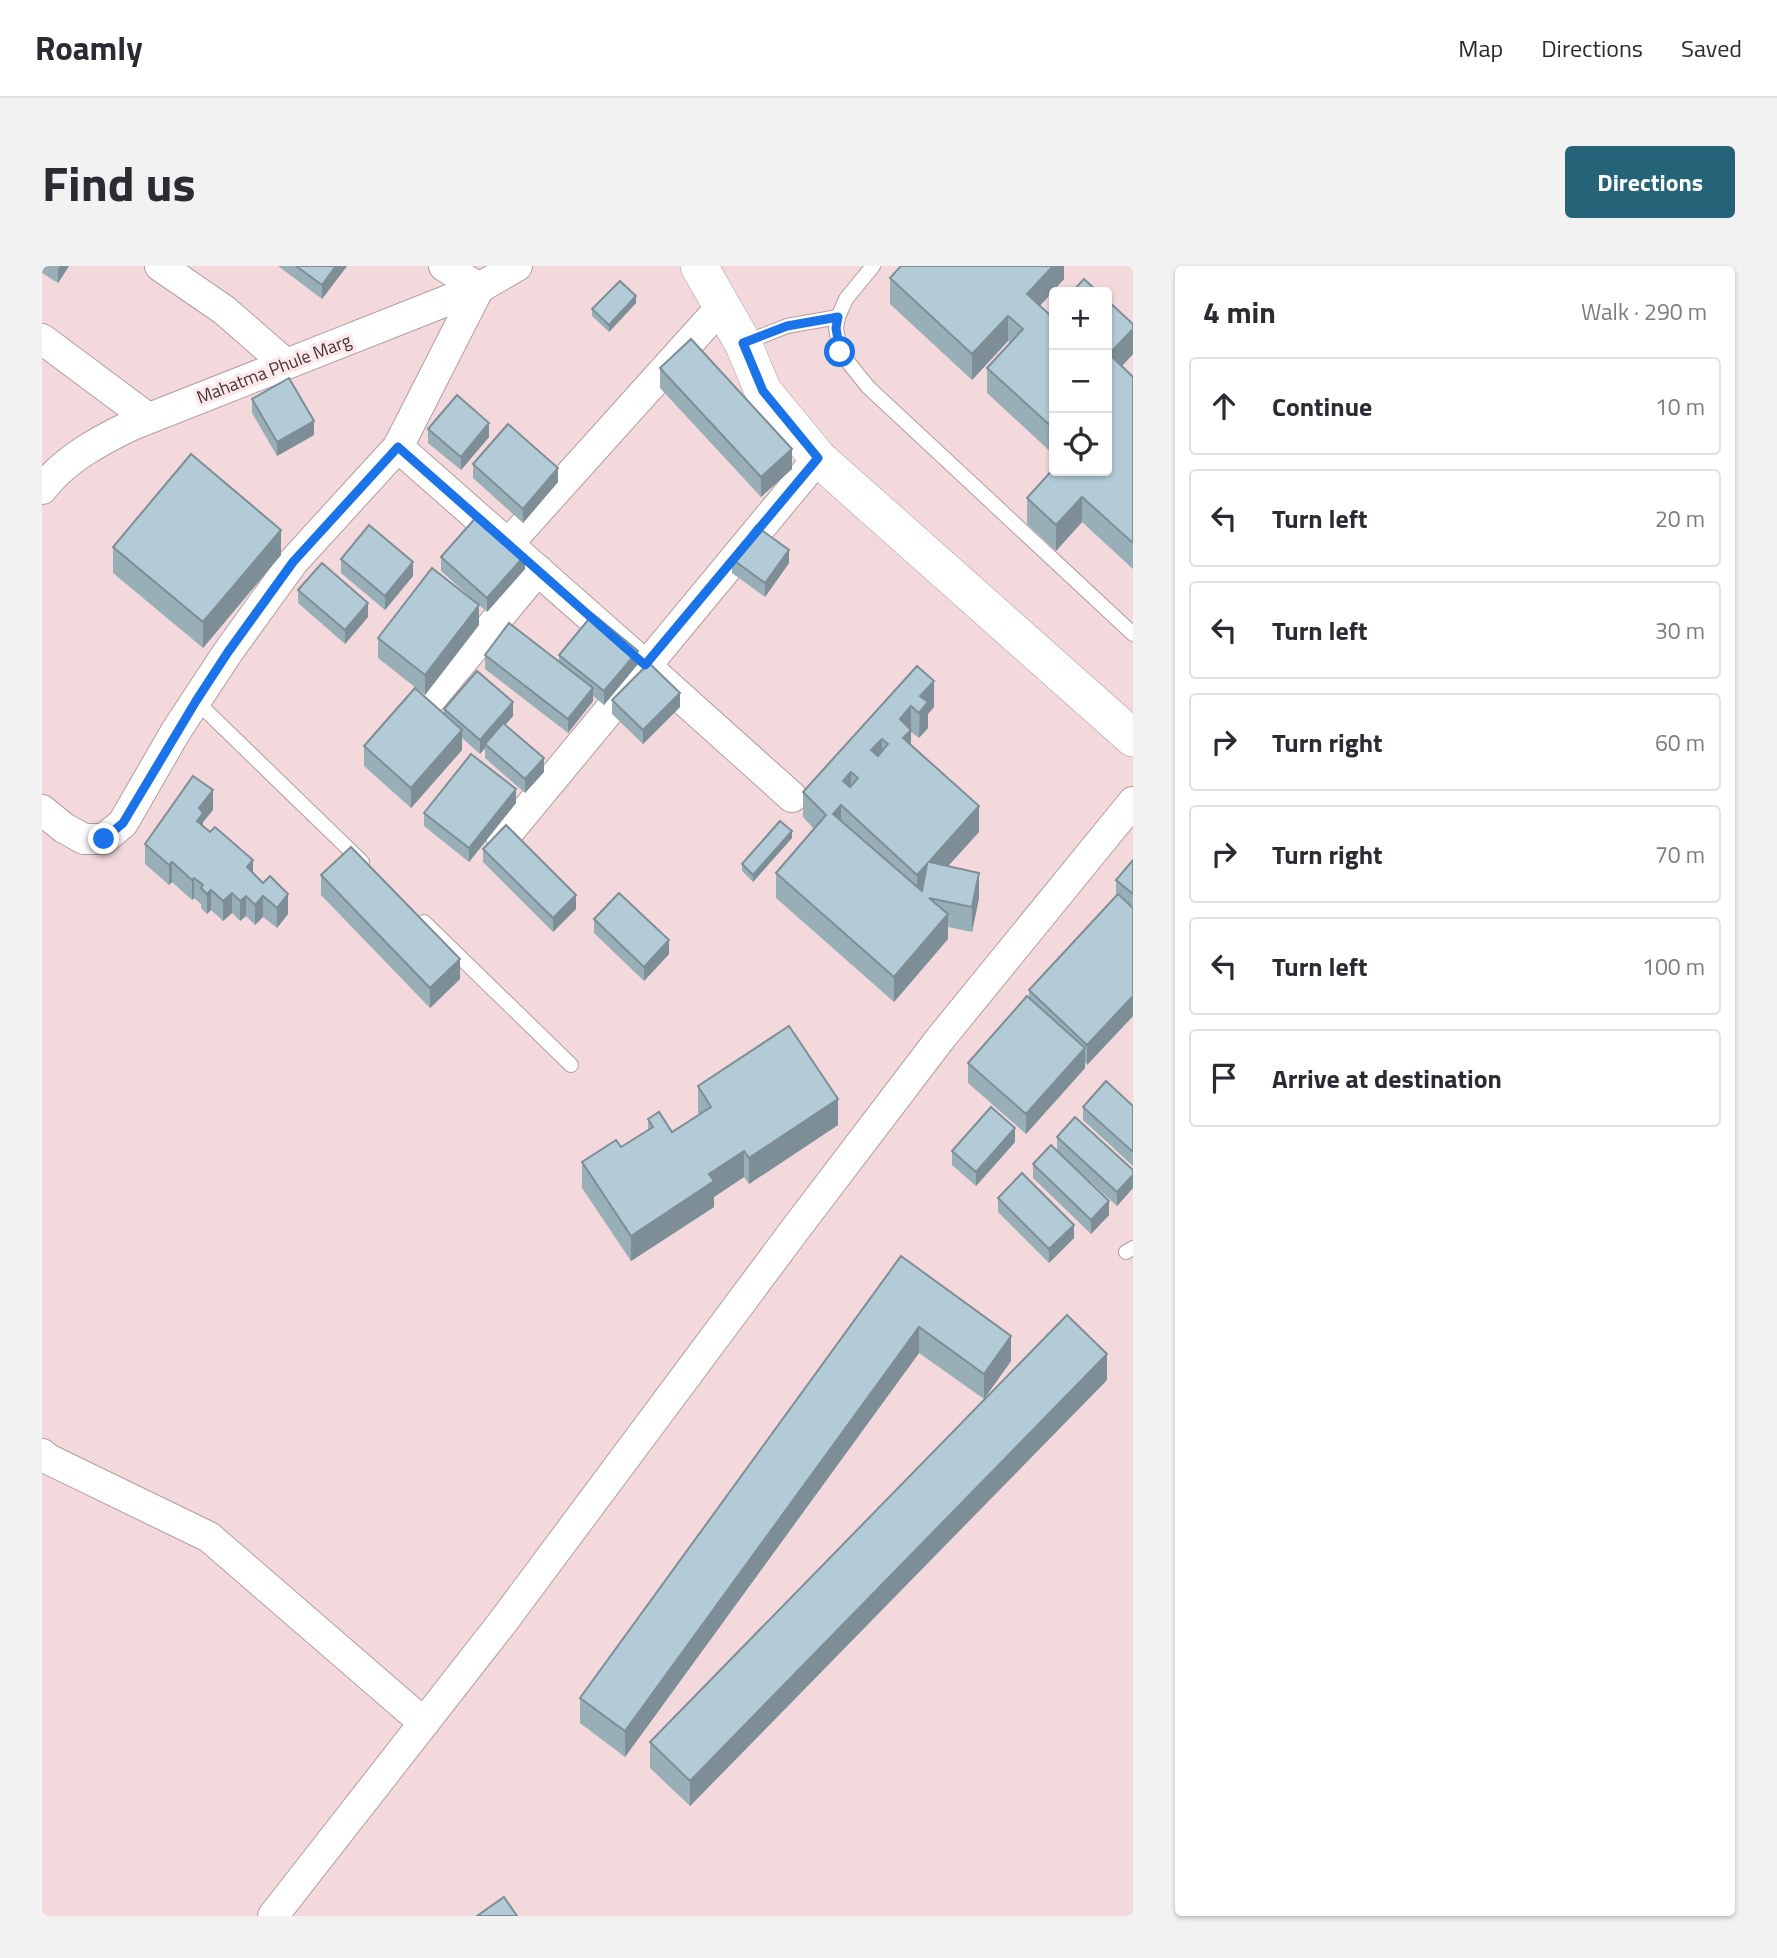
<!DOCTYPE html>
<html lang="en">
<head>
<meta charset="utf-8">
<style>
	:root { --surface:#fff; --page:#f2f2f3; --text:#2b2b33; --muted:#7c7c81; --line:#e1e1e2; --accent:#256379 }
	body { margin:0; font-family:"Titillium Web",sans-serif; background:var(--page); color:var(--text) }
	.controls { position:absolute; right:21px; top:21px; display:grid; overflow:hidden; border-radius:7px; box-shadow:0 2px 5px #0004 }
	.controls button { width:63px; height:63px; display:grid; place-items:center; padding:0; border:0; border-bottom:2px solid var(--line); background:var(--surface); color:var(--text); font:35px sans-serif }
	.stop { position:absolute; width:21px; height:21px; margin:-16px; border:5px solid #1a73e8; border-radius:50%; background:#fff }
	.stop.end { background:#1a73e8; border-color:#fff; box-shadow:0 2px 7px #0008 }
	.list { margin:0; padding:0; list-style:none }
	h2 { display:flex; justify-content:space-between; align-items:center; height:91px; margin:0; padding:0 28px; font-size:30px }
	h2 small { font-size:23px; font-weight:400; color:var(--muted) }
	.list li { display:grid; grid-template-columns:46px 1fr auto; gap:21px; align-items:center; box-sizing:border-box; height:98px; margin:0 14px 14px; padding:0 14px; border:2px solid var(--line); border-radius:7px }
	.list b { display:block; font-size:26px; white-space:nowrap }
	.list em { font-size:23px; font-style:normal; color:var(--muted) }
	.icon { flex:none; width:38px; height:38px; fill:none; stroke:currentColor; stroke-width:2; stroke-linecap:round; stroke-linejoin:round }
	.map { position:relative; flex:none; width:1091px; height:1650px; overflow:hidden; border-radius:7px }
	header { display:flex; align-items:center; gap:42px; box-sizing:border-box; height:98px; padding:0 35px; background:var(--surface); border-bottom:2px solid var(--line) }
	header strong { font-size:33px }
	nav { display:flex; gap:38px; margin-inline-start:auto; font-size:24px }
	.intro { display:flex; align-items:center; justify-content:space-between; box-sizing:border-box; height:168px; padding:0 42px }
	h1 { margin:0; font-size:49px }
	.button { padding:18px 32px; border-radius:7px; background:var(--accent); color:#fff; font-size:24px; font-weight:700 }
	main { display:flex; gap:42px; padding:0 42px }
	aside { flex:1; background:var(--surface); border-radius:7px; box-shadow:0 2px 5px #0004 }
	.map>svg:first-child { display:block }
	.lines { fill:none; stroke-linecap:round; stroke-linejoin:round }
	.service-casing { stroke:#b59c9f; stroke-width:16 }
	.minor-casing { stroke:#b59c9f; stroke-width:32 }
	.tertiary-casing { stroke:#b59c9f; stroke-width:38 }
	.service { stroke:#fff; stroke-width:14 }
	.minor { stroke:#fff; stroke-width:30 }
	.tertiary { stroke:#fff; stroke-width:37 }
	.wall { fill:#99afb8 }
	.shaded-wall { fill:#7d8e96 }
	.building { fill:#b2cbd6; stroke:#7d8e96; stroke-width:2; fill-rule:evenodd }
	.route { stroke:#1a73e8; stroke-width:9 }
	.labels { text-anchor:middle; stroke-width:7; stroke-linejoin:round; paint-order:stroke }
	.street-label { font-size:18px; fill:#433839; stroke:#fde7ea }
</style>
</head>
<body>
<header>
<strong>Roamly</strong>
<nav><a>Map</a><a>Directions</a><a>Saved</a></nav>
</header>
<div class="intro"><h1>Find us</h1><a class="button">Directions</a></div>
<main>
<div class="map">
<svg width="1091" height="1650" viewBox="0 0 1091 1650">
	<rect width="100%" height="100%" fill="#f4d9dc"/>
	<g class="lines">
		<!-- service casing -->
		<g class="service-casing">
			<g id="service">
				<polyline points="831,0 804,33 796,51 794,62 798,86 826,121 1091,368"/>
				<polyline points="702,77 745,60 796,51"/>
				<polyline points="154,435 320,596"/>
				<polyline points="382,656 529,799"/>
				<polyline points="1084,986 1091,982"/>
			</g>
		</g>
		<!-- minor casing -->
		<g class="minor-casing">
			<g id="minor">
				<polyline points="118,0 182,44 244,98"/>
				<polyline points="0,73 106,152"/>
				<polyline points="356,181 603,399 750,531"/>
				<path d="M 0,223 C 23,193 57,175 90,159 L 437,22 L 475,0"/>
				<polyline points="466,278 680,40"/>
				<polyline points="388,434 496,304"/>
				<polyline points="0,544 22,562 42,573 62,573 81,557 134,465 186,386 251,296 356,181 437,22 402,0"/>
				<polyline points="460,574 776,192"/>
				<polyline points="0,1188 6,1193 167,1271 382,1457"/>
				<polyline points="231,1650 460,1357 752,965 898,773 1091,536"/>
			</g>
		</g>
		<!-- tertiary casing -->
		<g class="tertiary-casing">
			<polyline id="tertiary" points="657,0 701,77 721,125 776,192 1091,472"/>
		</g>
		<!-- service -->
		<use href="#service" class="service"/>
		<!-- minor -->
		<use href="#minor" class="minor"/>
		<!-- tertiary -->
		<use href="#tertiary" class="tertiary"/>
	</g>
	<!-- wall -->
	<g class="wall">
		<polygon points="0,0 27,0 16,17 0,7"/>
		<polygon points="236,0 305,0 280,33"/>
		<polygon points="1022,0 1022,13 998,40 1009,50 1012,46 1012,189 945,127 945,102 968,77 966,75 930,114 848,38 848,12"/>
		<polygon points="1065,34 1091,58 1091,88 1080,100 1091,111 1091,303 1040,256 1014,285 985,258 985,232 1065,205"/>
		<polygon points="594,37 567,66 550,50 550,43"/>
		<polygon points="618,102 750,203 719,231 618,122"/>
		<polygon points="210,133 272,169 235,190 210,147"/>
		<polygon points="386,163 447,171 419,204 386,177"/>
		<polygon points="431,198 516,216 481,257 431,212"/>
		<polygon points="71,281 239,289 161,382 71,307"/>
		<polygon points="399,291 483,303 445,346 399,305"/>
		<polygon points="299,293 371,310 343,344 299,307"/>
		<polygon points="690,293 747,297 723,331 690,307"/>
		<polygon points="256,324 326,351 303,378 256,337"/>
		<polygon points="437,359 383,429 336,392 336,372"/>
		<polygon points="443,389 517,396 517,389 596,398 562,439 551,430 551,435 526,467 443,403"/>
		<polygon points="875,400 892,441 886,448 886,462 877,472 869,466 869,479 937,566 906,600 937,632 930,666 906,661 906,673 852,736 734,632 734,607 772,563 761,551 761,526"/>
		<polygon points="570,434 638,441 601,478 570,448"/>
		<polygon points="402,443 471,450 463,459 502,506 483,527 443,492 443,482 438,488 420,472 420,484 369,542 322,500 322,480 402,449"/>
		<polygon points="474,537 427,596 382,560 382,547"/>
		<polygon points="171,544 161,556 161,560 211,607 246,648 235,662 221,651 213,659 204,650 198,655 190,647 181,655 169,644 165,648 159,642 159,638 152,632 150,634 130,616 127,619 103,598 103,578"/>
		<polygon points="750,572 711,616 700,605 700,598"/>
		<polygon points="441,583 534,643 511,666 441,596"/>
		<polygon points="1091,594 1091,750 1045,799 1043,796 1043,802 984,868 926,817 926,797 987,732 987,724 1074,630 1074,614"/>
		<polygon points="279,609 418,713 388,742 279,629"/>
		<polygon points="552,653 627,688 602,715 552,667"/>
		<polygon points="656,820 796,859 707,918 702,911 672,931 672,941 589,995 540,922 540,896 579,881 606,864 606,853 630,866 657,849 656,846"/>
		<polygon points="1091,840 1091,900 1041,854 1041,841"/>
		<polygon points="1015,871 1091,904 1091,922 1075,940 1024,893 1067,949 1049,968 991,912 991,898 1015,884"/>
		<polygon points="973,876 934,920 910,899 910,885"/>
		<polygon points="956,932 1032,972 1007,997 956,946"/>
		<polygon points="859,990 969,1095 942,1133 877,1087 583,1491 538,1457 538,1432"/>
		<polygon points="1065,1114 648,1540 608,1502 608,1476"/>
	</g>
	<!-- shaded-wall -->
	<g class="shaded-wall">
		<polygon points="18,0 27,0 16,17 16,3"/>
		<polygon points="294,0 305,0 280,33 280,19"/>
		<polygon points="1011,0 1022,0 1022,13 985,54 985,28"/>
		<polygon points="594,30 594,37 567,66 567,59"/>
		<polygon points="966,50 966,75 930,114 930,88"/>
		<polygon points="1091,63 1091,88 1067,114 1067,88"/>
		<polygon points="272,155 272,169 235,190 235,176"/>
		<polygon points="447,157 447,171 419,204 419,191"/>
		<polygon points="750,183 750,203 719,231 719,211"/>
		<polygon points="516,202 516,216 481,257 481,243"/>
		<polygon points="1040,231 1040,256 1014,285 1014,259"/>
		<polygon points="239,264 239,289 161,382 161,356"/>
		<polygon points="747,284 747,297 723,331 723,317"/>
		<polygon points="483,289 483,303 445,346 445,332"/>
		<polygon points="371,296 371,310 343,344 343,330"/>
		<polygon points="326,337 326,351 303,378 303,364"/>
		<polygon points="437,339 437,359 383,429 383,409"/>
		<polygon points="596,385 596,398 562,439 562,425"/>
		<polygon points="892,415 892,441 886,448 886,462 877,472 878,430"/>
		<polygon points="551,422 551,435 526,467 526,453"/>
		<polygon points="638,427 638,441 601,478 601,464"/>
		<polygon points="471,436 471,450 445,480 443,478 443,482 438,488 438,474"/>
		<polygon points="869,440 869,490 861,498 858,453"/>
		<polygon points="420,464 420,484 369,542 369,522"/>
		<polygon points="840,473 840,498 829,484"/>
		<polygon points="502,492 502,506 483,527 483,513"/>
		<polygon points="809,506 809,532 801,515"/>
		<polygon points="474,523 474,537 427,596 427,582"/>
		<polygon points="171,524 171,544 161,556 161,567 155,555 157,542"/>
		<polygon points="799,539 799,565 791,548"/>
		<polygon points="937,540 937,566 887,621 887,596"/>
		<polygon points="750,565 750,572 711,616 711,609"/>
		<polygon points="211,594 211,614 205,601"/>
		<polygon points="130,596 130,616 127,619 127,599"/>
		<polygon points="885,598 885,624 875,634 875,609"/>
		<polygon points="937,607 937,632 930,666 930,641"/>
		<polygon points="152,612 152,632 150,634 150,614"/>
		<polygon points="169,624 169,644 165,648 165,628"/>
		<polygon points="190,627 190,647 181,655 181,635"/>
		<polygon points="246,628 246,648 235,662 235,642"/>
		<polygon points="534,629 534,643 511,666 511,652"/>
		<polygon points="204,630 204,650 198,655 198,635"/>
		<polygon points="221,630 221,651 213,659 213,639"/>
		<polygon points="906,648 906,673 852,736 852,711"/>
		<polygon points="627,674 627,688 602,715 602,701"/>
		<polygon points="418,693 418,713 388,742 388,722"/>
		<polygon points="1091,730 1091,750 1045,799 1045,779"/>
		<polygon points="1043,782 1043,802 984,868 984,848"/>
		<polygon points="796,833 796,859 707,918 707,892"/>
		<polygon points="973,862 973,876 934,920 934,906"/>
		<polygon points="702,885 702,911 672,931 672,941 589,995 589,970 667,908"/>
		<polygon points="1091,909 1091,922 1075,940 1075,926"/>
		<polygon points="1067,935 1067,949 1049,968 1049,954"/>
		<polygon points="1032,959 1032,972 1007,997 1007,983"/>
		<polygon points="877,1061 877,1087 583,1491 583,1465"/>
		<polygon points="969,1070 969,1095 942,1133 942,1108"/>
		<polygon points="1065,1088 1065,1114 648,1540 648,1515"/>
	</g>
	<!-- building -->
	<g class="building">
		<polygon points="254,0 294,0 280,19"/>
		<polygon points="859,0 1011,0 985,28 1009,50 1012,46 1012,163 945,102 981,63 966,50 930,88 848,12"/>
		<polygon points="1042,13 1056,26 1030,26"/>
		<polygon points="578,15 594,30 567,59 550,43"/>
		<polygon points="1065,34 1091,58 1091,63 1067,88 1091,111 1091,277 1040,231 1014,259 985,232 1012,202 1012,205 1065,205"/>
		<polygon points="649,73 750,183 719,211 618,102"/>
		<polygon points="247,112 272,155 235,176 210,133"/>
		<polygon points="415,129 447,157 419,191 386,163"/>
		<polygon points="466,158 516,202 481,243 431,198"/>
		<polygon points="149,188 239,264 161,356 71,281"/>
		<polygon points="437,248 483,289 445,332 399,291"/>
		<polygon points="327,259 371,296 343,330 299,293"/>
		<polygon points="714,260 747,284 723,317 690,293"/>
		<polygon points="280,297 326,337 303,364 256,324"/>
		<polygon points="390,302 437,339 383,409 336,372"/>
		<polygon points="551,348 596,385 562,425 517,389"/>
		<polygon points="467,357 551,422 526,453 443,389"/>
		<polygon points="607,397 638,427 601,464 570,434"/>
		<path d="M 875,400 L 892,415 L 878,430 L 886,436 L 877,447 L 869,440 L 858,453 L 869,464 L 861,472 L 937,540 L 887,596 L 937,607 L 930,641 L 887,632 L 906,648 L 852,711 L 734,607 L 784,549 L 761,526 ZM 840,473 L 846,478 L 836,490 L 829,484 ZM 809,506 L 816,512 L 808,521 L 801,515 ZM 799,539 L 875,609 L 885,598 L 880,625 L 791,548 Z"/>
		<polygon points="435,405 471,436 438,474 402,443"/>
		<polygon points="373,422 420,464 369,522 322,480"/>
		<polygon points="461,457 502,492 483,513 443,478"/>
		<polygon points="429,488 474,523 427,582 382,547"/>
		<polygon points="151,510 171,524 157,542 161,547 155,555 168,566 173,561 211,594 205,601 221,617 228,610 246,628 235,642 221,630 213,639 204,630 198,635 190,627 181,635 169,624 165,628 159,622 161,619 152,612 150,614 130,596 127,599 103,578"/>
		<polygon points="738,555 750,565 711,609 700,598"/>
		<polygon points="464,559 534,629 511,652 441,583"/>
		<polygon points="309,581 418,693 388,722 279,609"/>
		<polygon points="1091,594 1091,628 1074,614"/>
		<polygon points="577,627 627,674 602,701 552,653"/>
		<polygon points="1076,628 1091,642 1091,730 1045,779 987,724"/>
		<polygon points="985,730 1043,782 984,848 926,797"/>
		<polygon points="747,760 796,833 707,892 702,885 667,908 672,915 589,970 540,896 574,874 579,881 611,861 606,853 617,846 630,866 669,841 656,820"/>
		<polygon points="1064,815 1091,840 1091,886 1041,841"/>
		<polygon points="949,841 973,862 934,906 910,885"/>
		<polygon points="1033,851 1091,904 1091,909 1075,926 1015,871"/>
		<polygon points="1009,879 1067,935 1049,954 991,898"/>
		<polygon points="980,907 1032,959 1007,983 956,932"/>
		<polygon points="859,990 969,1070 942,1108 877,1061 583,1465 538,1432"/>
		<polygon points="1025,1049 1065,1088 648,1515 608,1476"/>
		<polygon points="462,1631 475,1650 435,1650"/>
	</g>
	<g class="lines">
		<!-- route -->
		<polyline class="route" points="62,573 81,557 154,435 186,386 251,296 356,181 603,399 776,192 721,125 701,77 745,60 796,51 794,62 798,86"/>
	</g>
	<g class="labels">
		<!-- street labels -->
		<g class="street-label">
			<text transform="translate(232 103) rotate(-21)" y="6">Mahatma Phule Marg</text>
		</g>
	</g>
</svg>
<div class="controls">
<button>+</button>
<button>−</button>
<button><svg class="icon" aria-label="locate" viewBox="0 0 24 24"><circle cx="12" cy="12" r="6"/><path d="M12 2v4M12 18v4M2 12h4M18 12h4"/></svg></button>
</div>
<div class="stop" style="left:798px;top:86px"></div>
<div class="stop end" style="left:62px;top:573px"></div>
</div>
<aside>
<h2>4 min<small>Walk · 290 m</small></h2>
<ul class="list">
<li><svg class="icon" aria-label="ahead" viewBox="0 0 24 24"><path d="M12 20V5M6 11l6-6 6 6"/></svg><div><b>Continue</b></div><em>10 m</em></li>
<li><svg class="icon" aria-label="left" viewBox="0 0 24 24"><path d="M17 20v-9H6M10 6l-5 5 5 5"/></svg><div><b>Turn left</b></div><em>20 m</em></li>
<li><svg class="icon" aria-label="left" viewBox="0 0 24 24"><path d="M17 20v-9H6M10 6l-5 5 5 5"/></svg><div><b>Turn left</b></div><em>30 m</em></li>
<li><svg class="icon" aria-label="right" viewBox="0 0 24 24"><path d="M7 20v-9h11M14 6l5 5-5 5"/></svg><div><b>Turn right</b></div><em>60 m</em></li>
<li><svg class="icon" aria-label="right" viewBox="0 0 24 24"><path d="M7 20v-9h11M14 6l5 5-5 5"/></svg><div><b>Turn right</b></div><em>70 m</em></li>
<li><svg class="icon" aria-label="left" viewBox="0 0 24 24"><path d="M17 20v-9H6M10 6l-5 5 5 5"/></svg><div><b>Turn left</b></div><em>100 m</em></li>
<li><svg class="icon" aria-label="arrive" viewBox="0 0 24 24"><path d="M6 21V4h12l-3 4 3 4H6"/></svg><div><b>Arrive at destination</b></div></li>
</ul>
</aside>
</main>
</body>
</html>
